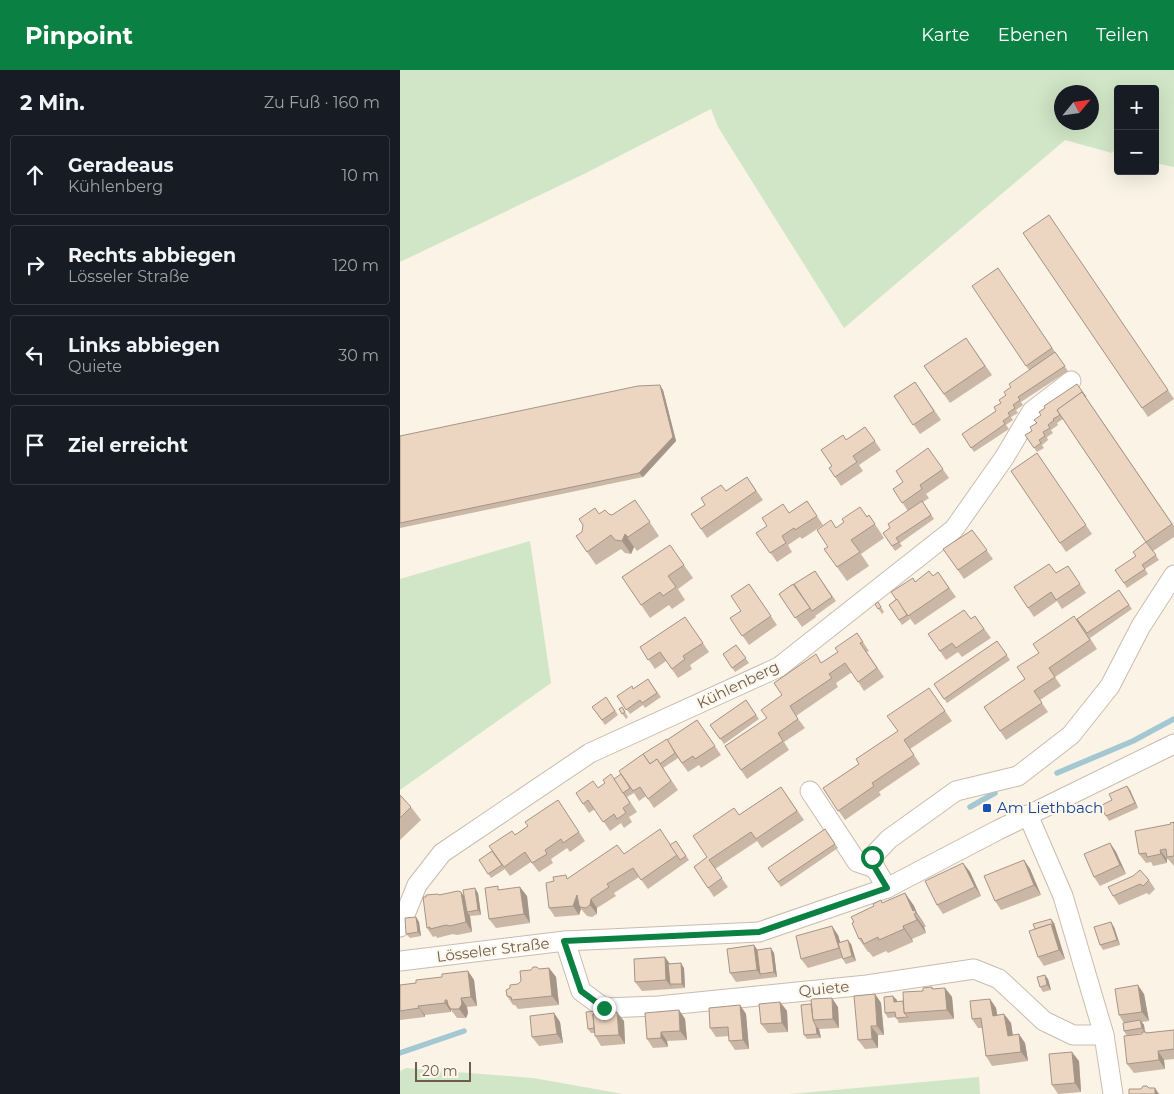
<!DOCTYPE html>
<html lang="de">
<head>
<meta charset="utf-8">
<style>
	:root { --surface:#171b24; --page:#242831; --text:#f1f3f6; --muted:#9ea1a6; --line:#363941; --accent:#0b8043 }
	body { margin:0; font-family:Montserrat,sans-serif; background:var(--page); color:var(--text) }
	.controls { position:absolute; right:15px; top:15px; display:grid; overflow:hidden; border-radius:5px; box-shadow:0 5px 20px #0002 }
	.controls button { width:45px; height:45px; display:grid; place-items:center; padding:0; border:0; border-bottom:1px solid var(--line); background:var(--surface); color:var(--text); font:25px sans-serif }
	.compass { position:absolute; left:654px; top:15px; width:45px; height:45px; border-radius:50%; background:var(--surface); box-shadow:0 5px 20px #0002; rotate:61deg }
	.scale { position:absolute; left:15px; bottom:12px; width:56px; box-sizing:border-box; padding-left:5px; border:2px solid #705c4e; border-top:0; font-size:14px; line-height:18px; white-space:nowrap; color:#705c4e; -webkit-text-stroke:4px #fdf7ec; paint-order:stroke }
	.stop { position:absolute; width:15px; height:15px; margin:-11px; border:4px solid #0b8043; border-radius:50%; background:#fff }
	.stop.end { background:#0b8043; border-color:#fff; box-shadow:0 1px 5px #0008 }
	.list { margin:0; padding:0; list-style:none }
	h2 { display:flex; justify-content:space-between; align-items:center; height:65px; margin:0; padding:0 20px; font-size:21px }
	h2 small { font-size:16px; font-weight:400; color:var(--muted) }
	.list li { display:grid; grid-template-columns:32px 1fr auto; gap:15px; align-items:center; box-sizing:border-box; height:80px; margin:0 10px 10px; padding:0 10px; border:1px solid var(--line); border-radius:5px }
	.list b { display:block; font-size:19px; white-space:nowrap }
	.list p { margin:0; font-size:16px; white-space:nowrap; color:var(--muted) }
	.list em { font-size:16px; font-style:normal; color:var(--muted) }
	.icon { flex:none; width:28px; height:28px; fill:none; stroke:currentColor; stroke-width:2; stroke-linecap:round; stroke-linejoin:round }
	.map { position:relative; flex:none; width:774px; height:1024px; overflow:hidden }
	header { display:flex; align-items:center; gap:30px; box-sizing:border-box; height:70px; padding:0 25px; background:var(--accent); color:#fff }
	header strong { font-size:24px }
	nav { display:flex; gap:28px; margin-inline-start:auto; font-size:18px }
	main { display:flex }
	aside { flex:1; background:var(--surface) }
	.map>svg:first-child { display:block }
	.green { fill:#d1e6c6; fill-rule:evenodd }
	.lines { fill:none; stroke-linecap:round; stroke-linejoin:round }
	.stream { stroke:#a4c8d2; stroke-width:5.5 }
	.street-casing { stroke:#cabcad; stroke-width:21 }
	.street { stroke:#fff; stroke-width:19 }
	.wall { fill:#cbb7a6 }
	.shaded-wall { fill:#a59587 }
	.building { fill:#ecd5c1; stroke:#a59587 }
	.route { stroke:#0b8043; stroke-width:6 }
	.transit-dot { fill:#1a4fb4; stroke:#fdf7ec; stroke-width:2 }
	.labels { text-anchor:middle; stroke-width:4.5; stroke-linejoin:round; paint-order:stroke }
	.street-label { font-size:15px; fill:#705c4e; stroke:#fdf7ec }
	.transit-label { font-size:15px; fill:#164399; stroke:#fdf7ec; text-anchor:start }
</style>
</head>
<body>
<header>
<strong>Pinpoint</strong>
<nav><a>Karte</a><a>Ebenen</a><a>Teilen</a></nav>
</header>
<main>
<aside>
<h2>2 Min.<small>Zu Fuß · 160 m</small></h2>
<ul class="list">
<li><svg class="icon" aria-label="ahead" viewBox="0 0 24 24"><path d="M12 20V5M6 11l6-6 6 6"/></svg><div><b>Geradeaus</b><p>Kühlenberg</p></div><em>10 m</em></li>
<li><svg class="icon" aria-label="right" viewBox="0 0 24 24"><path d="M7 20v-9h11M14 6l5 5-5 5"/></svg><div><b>Rechts abbiegen</b><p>Lösseler Straße</p></div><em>120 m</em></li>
<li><svg class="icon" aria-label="left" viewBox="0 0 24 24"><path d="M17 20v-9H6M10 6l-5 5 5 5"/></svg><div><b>Links abbiegen</b><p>Quiete</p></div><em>30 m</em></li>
<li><svg class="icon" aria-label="arrive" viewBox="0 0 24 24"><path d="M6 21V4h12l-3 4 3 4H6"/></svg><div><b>Ziel erreicht</b></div></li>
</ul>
</aside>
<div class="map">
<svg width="774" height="1024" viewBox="0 0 774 1024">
	<rect width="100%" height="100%" fill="#faf3e6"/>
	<!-- green -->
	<g class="green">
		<path d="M 0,0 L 774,0 L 774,97 L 755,93 L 755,19 L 718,19 L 718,76 L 712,83 L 665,70 L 444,258 L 318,57 L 311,39 L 184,104 L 0,192 ZM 662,22 L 692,22 L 692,52 L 662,52 Z"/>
		<polygon points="130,471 151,613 0,720 0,509"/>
		<polygon points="6,998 133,1008 223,1024 0,1024 0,1001"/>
		<polygon points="579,1007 580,1024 390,1024"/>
	</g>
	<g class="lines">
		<!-- stream -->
		<g class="stream">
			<polyline points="657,703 733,671 774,649"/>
			<polyline points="570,737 595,723"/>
			<polyline points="0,983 64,961"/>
		</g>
		<!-- street casing -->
		<g class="street-casing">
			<g id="street">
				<polyline points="410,721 457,792 475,798"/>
				<polyline points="628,745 663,826 704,965 713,1024"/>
				<polyline points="487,818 475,798 472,787 489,769 556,721 618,706 671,665 710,616 741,556 774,505"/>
				<polyline points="0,857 17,815 42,783 190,683 379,597 554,459 604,388 632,341 671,311"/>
				<polyline points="165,871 181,921 204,938 258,936 467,915 574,899 599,909 644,951 673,965 704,965"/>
				<polyline points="0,891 165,871 359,862 487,818 598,760 774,674"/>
			</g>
		</g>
		<!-- street -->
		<use href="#street" class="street"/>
	</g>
	<!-- wall -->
	<g class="wall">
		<polygon points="649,145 774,329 748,347 623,163"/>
		<polygon points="598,198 668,301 621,332 623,335 616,340 618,343 611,347 613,350 606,355 609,359 574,382 562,364 596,341 606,325 629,300 572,216"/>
		<polygon points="566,268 592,305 550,333 524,296"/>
		<polygon points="515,312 541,350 520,364 494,326"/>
		<polygon points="677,314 774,456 774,467 753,481 759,490 745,499 748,504 727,518 715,500 736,486 746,472 663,349 657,353 658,355 651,360 653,363 647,367 648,370 642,375 644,378 637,382 625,365 632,361 645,338"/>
		<polygon points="263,320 276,371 243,407 0,458 0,366"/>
		<polygon points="465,357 481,380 459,395 463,401 441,416 429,398 432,396 446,370"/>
		<polygon points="528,378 549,408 526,424 529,428 523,432 534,449 500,473 502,476 495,481 483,463 490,458 508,441 493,419 503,412"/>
		<polygon points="637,383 692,464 666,482 611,401"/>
		<polygon points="347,407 363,430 307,468 291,444"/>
		<polygon points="235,430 259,466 237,481 234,477 231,484 225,483 221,479 196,495 176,466 182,462 199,444 212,445"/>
		<polygon points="407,431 423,455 402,469 400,467 388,475 392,482 377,492 356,463 390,443"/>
		<polygon points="469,445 484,468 461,484 469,496 447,511 424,479 428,477 436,458"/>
		<polygon points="572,460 593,489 564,509 543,479"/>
		<polygon points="270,475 293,508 278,519 285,530 272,539 269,535 250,548 222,507"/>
		<polygon points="668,496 686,523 662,539 657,531 634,547 614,517 656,503"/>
		<polygon points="415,501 436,531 415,546 394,514"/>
		<polygon points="538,502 556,527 515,555 505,542 510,549 502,555 489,535 496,529 515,512 533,506"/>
		<polygon points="349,514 377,555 349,575 330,548 341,541"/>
		<polygon points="393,514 416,547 402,557 379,524"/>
		<polygon points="719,520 732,539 690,568 686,562 697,579 655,607 661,616 640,630 648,642 606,670 584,637 625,609 639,583 677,549"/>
		<polygon points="478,532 484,542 482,544 475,534"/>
		<polygon points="575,546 591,568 562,587 558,582 546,590 528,564 571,549"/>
		<polygon points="285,547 309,582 290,595 292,599 278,608 266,591 255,599 240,577"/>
		<polygon points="457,563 469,581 467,582 484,607 464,621 452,602 436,613 438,617 396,646 405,658 384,672 389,680 347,709 325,676 367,648 382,625 422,593 438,582"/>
		<polygon points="597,571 610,590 547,633 534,614"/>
		<polygon points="336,575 349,593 335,602 323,584"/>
		<polygon points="248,609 261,627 245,638 243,635 230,644 217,626 233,619"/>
		<polygon points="529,618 552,651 510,679 520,694 479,722 481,725 445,750 423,718 459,694 498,661"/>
		<polygon points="206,627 218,645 205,655 192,637"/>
		<polygon points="346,630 359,649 324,674 310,655"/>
		<polygon points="222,637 228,647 226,649 219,639"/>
		<polygon points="297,650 321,685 301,698 299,695 288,702 278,688 263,698 278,720 254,738 246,726 239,731 234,723 227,727 237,742 229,747 232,752 224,758 221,753 210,761 195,739 189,743 176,723 198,718 205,713 214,709 267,670"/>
		<polygon points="381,717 404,750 362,778 357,771 315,799 328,817 314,827 294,797 307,787 339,745"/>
		<polygon points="730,720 738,738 709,751 706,746 712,730"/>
		<polygon points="0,725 11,737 21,750 0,770"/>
		<polygon points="158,730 185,771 170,782 167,778 151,789 153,793 139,802 131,792 110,806 101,794 105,799 91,808 79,790 128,756"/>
		<polygon points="774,752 774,796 768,789 767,789 767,793 753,796 751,792 746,793 739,784 771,754"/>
		<polygon points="425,759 438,778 381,817 368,798"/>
		<polygon points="276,771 289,790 248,819 239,807 214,823 216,826 197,838 197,844 192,847 187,846 181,839 179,845 155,847 149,838 168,808 224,784 273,779"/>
		<polygon points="710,773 716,782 726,804 700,816 694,807"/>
		<polygon points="624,790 630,799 641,825 601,840 595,831"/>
		<polygon points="563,793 570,802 581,826 543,844 537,835"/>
		<polygon points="749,810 755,819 749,825 747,823 719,835 713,826"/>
		<polygon points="100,820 127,826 130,853 96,858 89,849"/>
		<polygon points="78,823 81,845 70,846 72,862 57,865 53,864 37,868 36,866 33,867 27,858 38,824 39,825 64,826"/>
		<polygon points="505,823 514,836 517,843 524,853 526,857 524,857 526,863 512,869 513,872 488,883 486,881 473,887 469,882 468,882 459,869 482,833"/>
		<polygon points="16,847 19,852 21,866 10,868 6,864"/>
		<polygon points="654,853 665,889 644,896 638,887"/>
		<polygon points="714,857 720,875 703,880 700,875"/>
		<polygon points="438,865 440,872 451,874 456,891 446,894 442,888 408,898 401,889"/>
		<polygon points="354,875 357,880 374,883 377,907 336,912 330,903"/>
		<polygon points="265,887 270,894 284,898 285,918 242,921 235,912"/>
		<polygon points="149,898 156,907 159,935 118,939 115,935 113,935 107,926 139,899"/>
		<polygon points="68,901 74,910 77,936 67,937 68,943 66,948 57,948 51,940 51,942 25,945 25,947 0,950 0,915 16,913"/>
		<polygon points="648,909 651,920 643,922 640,917"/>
		<polygon points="532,917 533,919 545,918 552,927 554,949 499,953 496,947 488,948 485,943 497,930 497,932 503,931 523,921"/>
		<polygon points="475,924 481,933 484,965 478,965 478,978 465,979 458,970"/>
		<polygon points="744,924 749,951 742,952 744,955 745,962 747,963 774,960 774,989 764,990 765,999 734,1003 727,994 742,963 727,966 724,961 724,953 719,945"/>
		<polygon points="590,929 596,938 597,945 604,944 611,953 613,965 625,973 628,991 592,996 586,986 582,958 578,958 572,949"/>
		<polygon points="380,932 387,941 388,962 368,963 361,954"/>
		<polygon points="340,935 346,944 349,979 335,980 329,971 329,966 316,967 310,958"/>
		<polygon points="401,935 438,937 439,958 419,959 421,968 407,969 404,965"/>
		<polygon points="279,940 285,949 287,970 267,971 268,977 253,978 247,969"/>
		<polygon points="197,941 198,943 224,951 225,974 201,976 195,966 195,963 191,963 188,959"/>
		<polygon points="154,943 160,952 163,973 139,976 132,967"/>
		<polygon points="679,991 681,1022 658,1024 652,1015"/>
	</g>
	<!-- shaded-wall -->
	<g class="shaded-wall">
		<polygon points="260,315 263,320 276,371 243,407 239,403"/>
		<polygon points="225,464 234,477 231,484 222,471"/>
		<polygon points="727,716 730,720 738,738 735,733"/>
		<polygon points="710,773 716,782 726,804 720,795"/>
		<polygon points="760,780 767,789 767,793 761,784"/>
		<polygon points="624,790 630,799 641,825 634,815"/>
		<polygon points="563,793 570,802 581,826 575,817"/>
		<polygon points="120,817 127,826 130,853 124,844"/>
		<polygon points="75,818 78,823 81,845 78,840"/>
		<polygon points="61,822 68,831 67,842 70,846 72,862 66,852"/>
		<polygon points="505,823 514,836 517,843 526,857 516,843 513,841"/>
		<polygon points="177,825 179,835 181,839 179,845 173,836"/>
		<polygon points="191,829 197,838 197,844 190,835"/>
		<polygon points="514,844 524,857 526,863 517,850"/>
		<polygon points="16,847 19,852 21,866 18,862"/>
		<polygon points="651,849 654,853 665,889 659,880 651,854"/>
		<polygon points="711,852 714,857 720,875 717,870"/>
		<polygon points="432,856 438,865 445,888 439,878"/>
		<polygon points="503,856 512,869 513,872 504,859"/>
		<polygon points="448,870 451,874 456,891 452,886"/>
		<polygon points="354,875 361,885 360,904 363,909 357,900"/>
		<polygon points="371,878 374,883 377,907 374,902"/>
		<polygon points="265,887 271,896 270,914 273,919 266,910"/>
		<polygon points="281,893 284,898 285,918 282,914"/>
		<polygon points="149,898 156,907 159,935 152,926"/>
		<polygon points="68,901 74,910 77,936 71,927"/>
		<polygon points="645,905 648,909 651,920 647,915"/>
		<polygon points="738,915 744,924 749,951 742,942"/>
		<polygon points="545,918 552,927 554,949 547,940"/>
		<polygon points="475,924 481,933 484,965 477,956"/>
		<polygon points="493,926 497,930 497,936 494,932"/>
		<polygon points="61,928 67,937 68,943 66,948 59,939"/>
		<polygon points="432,928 438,937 439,958 433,949"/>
		<polygon points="590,929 596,938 599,955 593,946"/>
		<polygon points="45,930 51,939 48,935 51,940 51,942 45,933"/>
		<polygon points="380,932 387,941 388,962 382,953"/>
		<polygon points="340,935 346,944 349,979 343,970"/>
		<polygon points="18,936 25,945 25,947 19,938"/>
		<polygon points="279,940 285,949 287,970 280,961"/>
		<polygon points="217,942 224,951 225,974 219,965"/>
		<polygon points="154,943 160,952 163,973 157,964"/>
		<polygon points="604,944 611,953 614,975 608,966"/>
		<polygon points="740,950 744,955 745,963 742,958"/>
		<polygon points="416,956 419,959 421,968 417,964"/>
		<polygon points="471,956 478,965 478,978 472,969"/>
		<polygon points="261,962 267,971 268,977 261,968"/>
		<polygon points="619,964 625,973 628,991 621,982"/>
		<polygon points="758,981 764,990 765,999 759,990"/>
		<polygon points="672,982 679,991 681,1022 675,1013"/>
		<polygon points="755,1018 759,1024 755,1024"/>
	</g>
	<!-- building -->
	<g class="building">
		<polygon points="649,145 768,320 742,338 623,163"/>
		<polygon points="598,198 652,278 626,296 572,216"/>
		<polygon points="566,268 585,296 544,324 524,296"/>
		<polygon points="655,282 665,296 618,327 620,330 613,335 615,338 608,343 610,346 603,351 605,354 571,378 562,364 596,341 594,337 601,333 599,330 606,325 604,322 611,317 609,314"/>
		<polygon points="515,312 534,341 513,355 494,326"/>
		<polygon points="677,314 686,327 682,322 657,340 660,345 653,349 654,350 648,355 650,358 643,362 645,366 639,370 641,373 634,378 625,365 632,361 630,357 637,353 634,350 641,345 639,342 645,338 644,336"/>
		<polygon points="260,315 273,367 239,403 0,453 0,366 238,316"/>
		<polygon points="682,322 772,454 746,472 657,340"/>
		<polygon points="465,357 475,371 453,386 457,392 435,407 429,398 432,396 421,380 443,365 446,370"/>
		<polygon points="528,378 543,399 520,415 522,419 502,433 493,419 503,412 496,401"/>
		<polygon points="637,383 686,455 660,473 611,401"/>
		<polygon points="347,407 356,421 301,459 291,444 305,435 301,428 321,415 326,421"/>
		<polygon points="235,430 250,452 228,467 225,464 222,471 215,470 211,465 187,482 176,466 182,462 183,455 179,449 195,438 199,444 205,440 209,444 212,445"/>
		<polygon points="407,431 417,446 395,460 394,458 382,466 386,473 370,483 356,463 367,456 362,448 383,434 389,443"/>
		<polygon points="522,431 531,445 496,468 499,472 492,476 483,463 490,458 488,454"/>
		<polygon points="460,437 467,447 469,445 475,454 451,470 460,482 437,497 424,479 428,477 417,460 431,450 436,458 444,452 442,449"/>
		<polygon points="572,460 587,480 558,500 543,479"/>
		<polygon points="746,472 756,485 742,495 745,499 724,513 715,500 736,486 733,482"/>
		<polygon points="270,475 284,495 268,506 276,517 263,526 260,522 241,535 222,507"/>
		<polygon points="649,494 656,503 668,496 680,514 656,530 651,522 628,538 614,517"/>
		<polygon points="415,501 432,527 412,541 394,514"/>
		<polygon points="529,501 533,506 538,502 549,518 508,546 491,522 513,508 515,512"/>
		<polygon points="349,514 371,546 342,566 330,548 341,541 331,526"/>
		<polygon points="393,514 410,538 395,548 379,524"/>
		<polygon points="719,520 729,535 687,563 677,549"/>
		<polygon points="497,529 507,545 499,550 489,535"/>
		<polygon points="478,532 481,537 478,539 475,534"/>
		<polygon points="564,540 571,549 575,546 584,559 556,578 552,573 540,581 528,564"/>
		<polygon points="674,546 690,570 649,598 655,607 634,621 642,633 600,661 584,637 625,609 617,597 639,583 633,574"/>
		<polygon points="285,547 303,573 283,586 285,589 272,599 260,582 248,590 240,577"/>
		<polygon points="457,563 463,572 460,573 477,598 458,612 445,593 429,604 432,608 390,636 398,649 378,663 383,671 341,700 325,676 367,648 361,640 382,625 374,613 416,584 421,593 438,582 435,578"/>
		<polygon points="597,571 607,585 544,629 534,614"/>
		<polygon points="336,575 346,588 332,598 323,584"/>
		<polygon points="248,609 257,623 242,633 240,630 226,640 217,626 232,616 233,619"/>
		<polygon points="529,618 545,641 504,670 514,685 472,713 474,716 438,741 423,718 459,694 456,689 498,661 487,646"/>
		<polygon points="206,627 215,641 202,650 192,637"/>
		<polygon points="346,630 356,645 320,669 310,655"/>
		<polygon points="222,637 225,642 222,644 219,639"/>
		<polygon points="297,650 315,676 295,689 293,686 282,693 267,670"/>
		<polygon points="267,669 275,683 260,694 257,689 250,694 243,684"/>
		<polygon points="243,684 250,694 257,689 271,711 248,729 240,717 233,721 219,701"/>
		<polygon points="211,704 230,733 223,738 226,743 217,749 214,744 203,752 188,730 183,734 176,723 193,711 198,718 205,713 203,710"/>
		<polygon points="221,704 230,718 223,723 214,709"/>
		<polygon points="727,716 735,733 706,746 700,736 712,730 709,724"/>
		<polygon points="381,717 397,741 356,769 351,762 309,790 322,808 308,818 294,797 307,787 293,766 334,738 339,745"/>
		<polygon points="0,725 11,737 0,748"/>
		<polygon points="158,730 179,762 163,773 161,769 145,780 147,784 132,793 125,782 104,797 89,776 112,761 115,765 128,756 125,752"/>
		<polygon points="774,752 774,786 767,787 766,779 760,780 761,784 747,787 746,783 739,784 735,761 771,754 770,753"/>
		<polygon points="260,759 277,785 241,810 233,798 207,814 209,817 191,829 190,835 186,838 180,837 179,835 177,825 173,836 149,838 146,813 154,811 153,807 166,805 167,809 217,775 224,784"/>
		<polygon points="425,759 435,774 378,812 368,798"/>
		<polygon points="276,771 286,786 280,790 270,775"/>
		<polygon points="710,773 720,795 694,807 684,784"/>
		<polygon points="92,781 102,795 88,804 79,790"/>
		<polygon points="624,790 634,815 595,831 584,806"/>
		<polygon points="563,793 575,817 537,835 525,811"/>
		<polygon points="740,800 749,810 743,816 740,814 713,826 708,817 733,806"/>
		<polygon points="98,816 98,820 120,817 124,844 89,849 85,818"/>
		<polygon points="75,818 78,840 67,842 63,820"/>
		<polygon points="58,821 61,822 66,852 50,856 46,855 30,859 30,857 27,858 23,827 26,827 26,825 38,824 39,825"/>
		<polygon points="505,823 513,841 515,840 516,843 514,844 517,850 503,856 504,859 479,870 478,867 464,874 461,868 459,869 452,853 454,852 451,847 474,836 473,834 481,830 482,833"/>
		<polygon points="16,847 18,862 6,864 5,848"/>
		<polygon points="651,849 654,858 651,854 635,859 633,854"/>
		<polygon points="711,852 717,870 700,875 694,857"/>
		<polygon points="651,854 659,880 638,887 629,861"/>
		<polygon points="432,856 439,878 401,889 396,866"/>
		<polygon points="448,870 452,886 443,889 438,873"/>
		<polygon points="354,875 357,900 330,903 327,879"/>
		<polygon points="371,878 374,902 360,904 357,880"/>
		<polygon points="265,887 266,910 235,912 234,889"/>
		<polygon points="281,893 282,914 270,914 268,894"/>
		<polygon points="133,897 137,897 139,899 149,898 152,926 112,930 111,927 107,926 106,920 110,918 110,915 118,914 121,911 120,901 131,900"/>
		<polygon points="68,901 71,927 61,928 62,934 59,939 51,939 48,935 47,930 45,930 45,933 18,936 19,938 0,941 0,915 16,913 16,910 42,907 42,904"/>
		<polygon points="645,905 647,915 640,917 637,907"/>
		<polygon points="738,915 742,942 719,945 715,919"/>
		<polygon points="532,917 532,919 545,918 547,940 504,943 503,922 523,921 523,918"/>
		<polygon points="475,924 477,956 471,956 472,969 458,970 454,926"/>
		<polygon points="493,926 494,932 503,931 504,943 508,947 496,948 495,942 485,943 484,927"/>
		<polygon points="432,928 433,949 413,950 411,929"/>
		<polygon points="590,929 593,946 604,944 608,966 619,964 621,982 586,986 581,948 572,949 570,931"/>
		<polygon points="380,932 382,953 361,954 359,934"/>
		<polygon points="411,934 413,950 416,956 417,964 404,965 401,935"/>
		<polygon points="340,935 343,970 329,971 328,957 310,958 309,938"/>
		<polygon points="279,940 280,961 261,962 261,968 247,969 245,943"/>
		<polygon points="197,941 197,943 193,944 194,958 188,959 186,942"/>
		<polygon points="217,942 219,965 195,966 193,944"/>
		<polygon points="154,943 157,964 132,967 130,946"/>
		<polygon points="740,950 742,958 724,961 723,953"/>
		<polygon points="774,960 774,979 758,981 759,990 727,994 724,966 742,964 742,962 746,962 746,963"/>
		<polygon points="672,982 675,1013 652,1015 649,984"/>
		<polygon points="743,1016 747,1016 749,1018 755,1018 755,1024 729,1024 729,1019 741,1019"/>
	</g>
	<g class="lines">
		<!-- route -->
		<polyline class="route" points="204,938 181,921 164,871 359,862 487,818 475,798 472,787"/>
	</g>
	<!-- markers -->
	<rect class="transit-dot" x="582" y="733" width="10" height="10" rx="2.5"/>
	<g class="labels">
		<!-- street labels -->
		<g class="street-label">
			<text transform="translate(338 615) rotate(-26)" y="5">Kühlenberg</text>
			<text transform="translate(93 880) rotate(-7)" y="5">Lösseler Straße</text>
			<text transform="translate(424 919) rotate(-6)" y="5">Quiete</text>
		</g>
		<!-- transit labels -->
		<g class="transit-label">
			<text x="597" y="743">Am Liethbach</text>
		</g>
	</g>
</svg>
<div class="controls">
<button>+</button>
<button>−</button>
</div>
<svg class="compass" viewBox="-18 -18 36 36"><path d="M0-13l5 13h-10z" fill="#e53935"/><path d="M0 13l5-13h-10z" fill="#9ea1a6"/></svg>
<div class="scale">20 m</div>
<div class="stop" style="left:472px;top:787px"></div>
<div class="stop end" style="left:204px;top:938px"></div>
</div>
</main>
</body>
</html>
